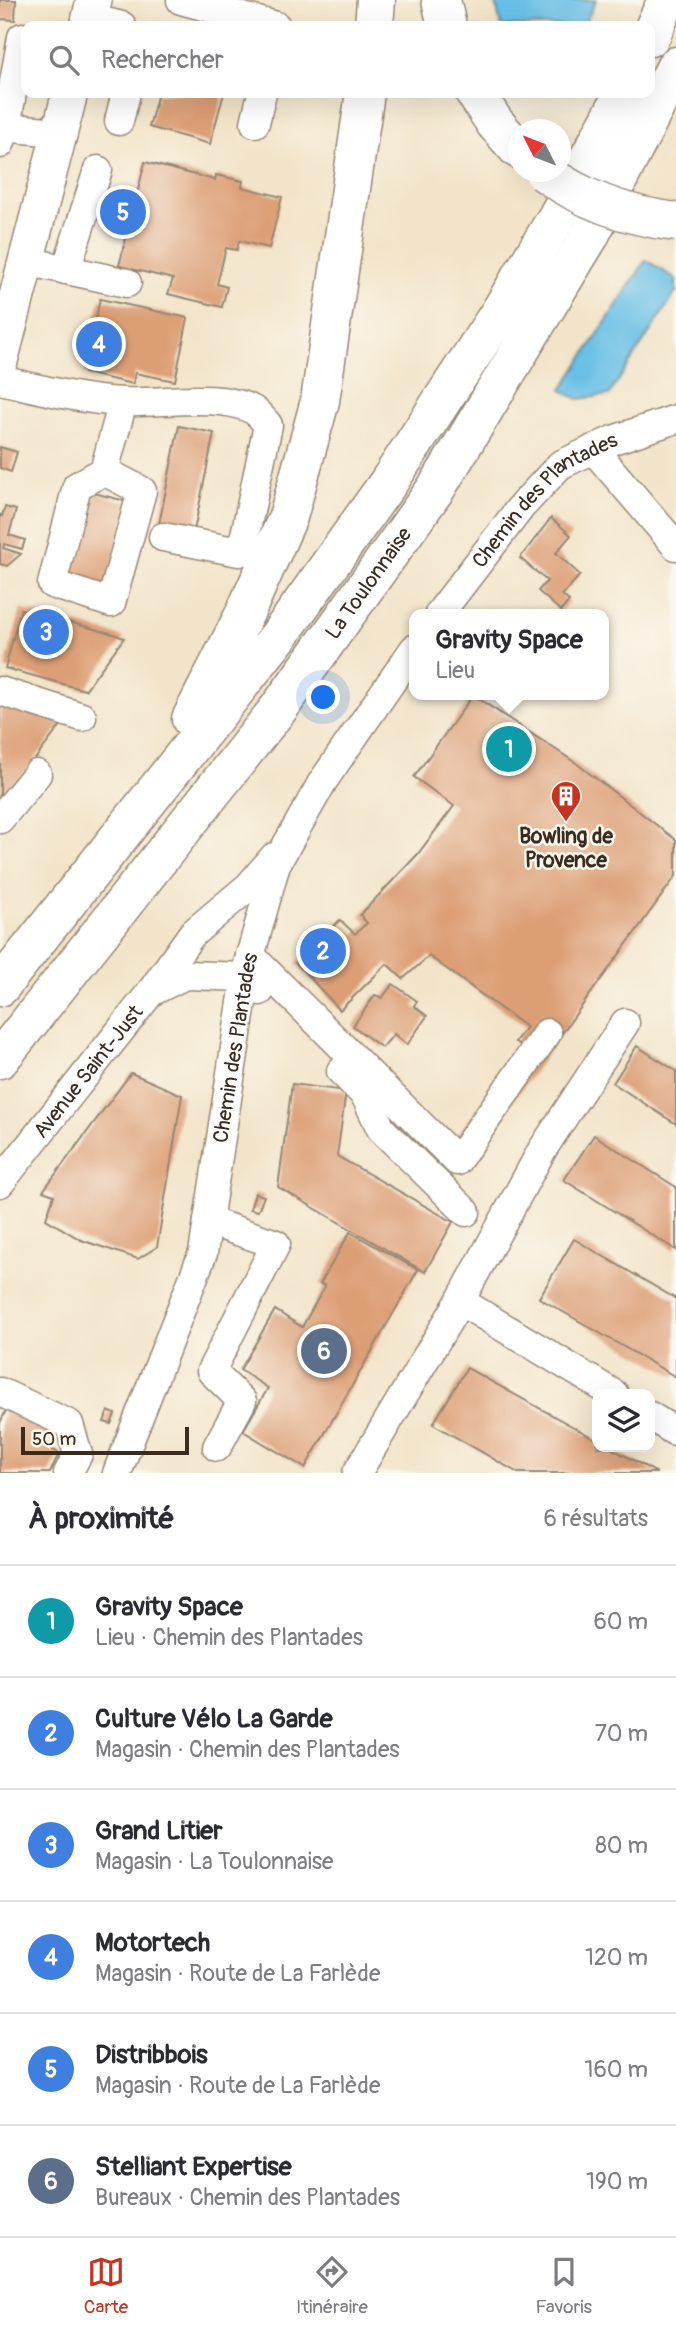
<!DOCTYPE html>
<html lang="fr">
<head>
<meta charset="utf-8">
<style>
	:root { --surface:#fff; --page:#f2f2f3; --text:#2b2b33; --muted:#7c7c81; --line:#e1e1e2; --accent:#c8321e }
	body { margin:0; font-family:Pangolin,sans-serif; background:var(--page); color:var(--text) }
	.controls { position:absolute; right:21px; bottom:21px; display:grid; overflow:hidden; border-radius:14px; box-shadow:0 7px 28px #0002 }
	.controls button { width:63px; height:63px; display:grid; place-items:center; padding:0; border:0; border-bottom:2px solid var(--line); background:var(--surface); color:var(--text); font:35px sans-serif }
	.compass { position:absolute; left:508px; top:119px; width:63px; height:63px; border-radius:50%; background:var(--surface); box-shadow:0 7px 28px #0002; rotate:312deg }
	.scale { position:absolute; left:21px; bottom:18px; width:168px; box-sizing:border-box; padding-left:7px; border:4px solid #3b2a1e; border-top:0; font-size:19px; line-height:24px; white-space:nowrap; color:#3b2a1e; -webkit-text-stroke:5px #fbf7ec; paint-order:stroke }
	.you { position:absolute; left:324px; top:698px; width:24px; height:24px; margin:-18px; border:5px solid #fff; border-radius:50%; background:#1a73e8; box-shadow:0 0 0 10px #1a73e833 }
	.badge { display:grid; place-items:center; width:46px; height:46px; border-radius:50%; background:var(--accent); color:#fff; font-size:23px; font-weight:700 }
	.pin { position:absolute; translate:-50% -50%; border:4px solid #fff; box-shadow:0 2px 7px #0006 }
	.popup { position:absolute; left:409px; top:609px; width:200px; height:91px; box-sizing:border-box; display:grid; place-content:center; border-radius:14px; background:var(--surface); filter:drop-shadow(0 2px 5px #0005); font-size:23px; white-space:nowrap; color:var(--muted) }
	.popup b { font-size:26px; color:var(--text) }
	.popup::after { content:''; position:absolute; left:50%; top:100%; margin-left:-14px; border:14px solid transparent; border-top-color:var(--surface) }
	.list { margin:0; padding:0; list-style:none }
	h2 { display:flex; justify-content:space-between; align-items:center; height:91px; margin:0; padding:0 28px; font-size:30px }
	h2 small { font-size:23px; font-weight:400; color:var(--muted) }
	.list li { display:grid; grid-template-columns:46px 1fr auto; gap:21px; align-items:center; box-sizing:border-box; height:112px; padding:0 28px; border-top:2px solid var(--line) }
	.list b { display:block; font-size:26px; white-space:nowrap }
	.list p { margin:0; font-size:23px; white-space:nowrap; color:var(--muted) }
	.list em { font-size:23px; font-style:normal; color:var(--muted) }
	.icon { flex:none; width:38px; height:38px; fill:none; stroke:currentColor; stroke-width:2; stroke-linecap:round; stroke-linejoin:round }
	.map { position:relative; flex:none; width:676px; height:1473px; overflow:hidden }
	.search { position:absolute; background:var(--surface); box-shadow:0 7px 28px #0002; left:21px; right:21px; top:21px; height:77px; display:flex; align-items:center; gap:18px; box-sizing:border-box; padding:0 24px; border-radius:14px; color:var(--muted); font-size:26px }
	.sheet { height:763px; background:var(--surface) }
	nav { display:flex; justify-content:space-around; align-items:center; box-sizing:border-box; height:98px; border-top:2px solid var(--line); background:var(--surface); font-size:19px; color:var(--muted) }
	nav a { display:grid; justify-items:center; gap:4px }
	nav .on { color:var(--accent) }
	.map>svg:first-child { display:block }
	.water { fill:#69c0e6; stroke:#527582; stroke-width:2 }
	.building { fill:#dc9e74 }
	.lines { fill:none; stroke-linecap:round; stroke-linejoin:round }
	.minor-casing { stroke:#968774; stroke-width:31 }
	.major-casing { stroke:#968774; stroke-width:38 }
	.highway-casing { stroke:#968774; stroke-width:41 }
	.minor { stroke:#fff; stroke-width:28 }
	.major { stroke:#fff; stroke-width:35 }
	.highway { stroke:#fff; stroke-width:38 }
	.highway-bridge-casing { stroke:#968774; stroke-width:41; stroke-linecap:butt }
	.highway-bridge { stroke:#fff; stroke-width:38 }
	.labels { text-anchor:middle; stroke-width:5; stroke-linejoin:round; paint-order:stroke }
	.street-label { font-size:21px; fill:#3b2a1e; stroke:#fbf7ec }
	.poi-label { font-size:21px; font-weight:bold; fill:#3b2a1e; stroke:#fbf7ec }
</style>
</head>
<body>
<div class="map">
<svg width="676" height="1473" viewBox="0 0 676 1473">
	<rect width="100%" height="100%" fill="#fbf7ec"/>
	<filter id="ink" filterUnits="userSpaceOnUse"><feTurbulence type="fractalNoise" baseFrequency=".0143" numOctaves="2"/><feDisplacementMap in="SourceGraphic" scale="14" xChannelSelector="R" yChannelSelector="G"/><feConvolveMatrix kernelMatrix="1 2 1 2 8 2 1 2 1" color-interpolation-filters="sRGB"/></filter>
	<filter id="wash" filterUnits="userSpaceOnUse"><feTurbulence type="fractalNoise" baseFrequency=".00686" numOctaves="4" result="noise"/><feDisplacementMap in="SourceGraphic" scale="28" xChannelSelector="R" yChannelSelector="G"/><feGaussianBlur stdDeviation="1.57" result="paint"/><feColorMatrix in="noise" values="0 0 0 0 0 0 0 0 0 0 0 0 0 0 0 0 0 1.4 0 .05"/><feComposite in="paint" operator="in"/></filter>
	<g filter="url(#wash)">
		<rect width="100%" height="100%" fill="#f2e4c9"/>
		<!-- water -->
		<g class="water">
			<polygon points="495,0 596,0 584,26 501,26"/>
			<polygon points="646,260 676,279 676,292 609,395 578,399 562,390"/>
		</g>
		<g id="blocks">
			<!-- building -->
			<g class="building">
				<polygon points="0,0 16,0 15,20 0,19"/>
				<polygon points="158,93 224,93 210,144 149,127"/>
				<polygon points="145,162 215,180 216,175 243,181 242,187 282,197 269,248 239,241 237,250 226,248 217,284 227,287 222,307 168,294 173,279 119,266"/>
				<polygon points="100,299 188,318 175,381 135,373 133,384 84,373"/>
				<polygon points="179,426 214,433 194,531 159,524"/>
				<polygon points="0,447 17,452 11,472 0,468"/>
				<polygon points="90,492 129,502 106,589 67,578"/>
				<polygon points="5,507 16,510 9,535 25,540 22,549 4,544 3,548 21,554 7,566 0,564 0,515 2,516"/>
				<polygon points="551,518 571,535 556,553 580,575 562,595 569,601 561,611 538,591 547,581 520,558"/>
				<polygon points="21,609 113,634 124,638 85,690 5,668"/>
				<polygon points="473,695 576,763 676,840 676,876 473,1156 453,1141 524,1047 515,1042 526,1027 429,956 403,979 387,964 340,1010 296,963 340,920 355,934 367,923 360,915 417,855 454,806 414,777"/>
				<polygon points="0,704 64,721 0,805"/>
				<polygon points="393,984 417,1001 414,1006 427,1016 407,1045 394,1034 382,1048 353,1026 375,995 382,998"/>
				<polygon points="637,1046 676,1071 676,1124 613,1083"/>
				<polygon points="131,1073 182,1095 157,1247 138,1259 81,1240 46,1219 54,1195 43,1191"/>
				<polygon points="292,1084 346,1091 337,1156 453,1222 425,1272 278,1187"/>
				<polygon points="594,1135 676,1187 676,1250 564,1180"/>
				<polygon points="255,1193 264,1196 258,1211 250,1209"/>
				<polygon points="350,1232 418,1270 305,1468 243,1431 268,1388 240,1370 275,1310 302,1327 325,1286 320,1284"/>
				<polygon points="574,1239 676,1299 676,1377 539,1298"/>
				<polygon points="467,1368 597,1440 597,1447 609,1447 657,1473 518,1473 433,1424"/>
				<polygon points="6,1410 50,1431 43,1445 59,1453 50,1473 0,1473 0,1423"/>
				<polygon points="108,1411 115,1414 111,1424 104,1422"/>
			</g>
		</g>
	</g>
	<g filter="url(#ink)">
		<use href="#blocks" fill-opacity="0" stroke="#968774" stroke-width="2"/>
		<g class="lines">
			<!-- minor casing -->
			<g class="minor-casing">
				<g id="minor">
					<polyline points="181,0 276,26"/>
					<polyline points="90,18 122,26"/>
					<polyline points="119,121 126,93"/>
					<polyline points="255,123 262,93"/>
					<polyline points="0,127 60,132"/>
					<polyline points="0,144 6,127 22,37"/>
					<polyline points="26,261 127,283"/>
					<polyline points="66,270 98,170"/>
					<path d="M 0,380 C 40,389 82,400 123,402 C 160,404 220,392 253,410 C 258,413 264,420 268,425 L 245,535 L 239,552 L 163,537"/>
					<polyline points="593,449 676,546"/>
					<polyline points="104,471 142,491 111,603 52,584 77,486 104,471 123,402"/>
					<path id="s1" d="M 439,614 L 521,507 L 560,465 L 613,440 L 676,419"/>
					<polyline points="0,691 82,717"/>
					<polyline points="0,819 37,774"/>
					<polyline points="250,955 457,1161 547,1033"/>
					<polyline points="153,991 185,975 247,977 260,991"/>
					<polyline points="341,1071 365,1095 381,1129 466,1212"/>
					<path id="s2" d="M 0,1183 L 150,993 L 192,934 L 249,886 L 274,857"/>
					<polyline points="208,1221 276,1244 211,1371 242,1401 217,1447"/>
					<polyline points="460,1301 614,1394"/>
					<polyline points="0,1392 69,1424 78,1454 68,1473"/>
					<polyline points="650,1416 674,1431"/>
					<path id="s3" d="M 117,1473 L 203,1253 L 248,964 L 276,864 L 323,781 L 414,649"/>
					<polyline points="357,1473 460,1301 542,1150 625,1023"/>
				</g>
			</g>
			<!-- major casing -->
			<g class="major-casing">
				<g id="major">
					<polyline points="88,26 94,0"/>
					<polyline points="0,361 70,93"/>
				</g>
			</g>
			<!-- highway casing -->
			<g class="highway-casing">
				<g id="highway">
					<polyline points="441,0 447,26"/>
					<polyline points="374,26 376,0"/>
					<polyline points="650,37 667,0"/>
					<polyline points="475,93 495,123 518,149"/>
					<polyline points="191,719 245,613 288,517 320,401 365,93"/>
					<polyline points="0,987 278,637 388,483 500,312 557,217 624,93"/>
					<path id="s4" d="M 0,1059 L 279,708 L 437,487 L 589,237 L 676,66"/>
				</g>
			</g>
			<!-- minor -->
			<use href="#minor" class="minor"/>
			<!-- major -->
			<use href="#major" class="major"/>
			<!-- highway -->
			<use href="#highway" class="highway"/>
			<!-- highway-bridge casing -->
			<g class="highway-bridge-casing">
				<path id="highway-bridge" d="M 544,172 C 584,201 627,216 676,222"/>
			</g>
			<!-- highway-bridge -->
			<use href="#highway-bridge" class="highway-bridge"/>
		</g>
	</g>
	<!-- icons -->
	<defs>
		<g id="building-pin" transform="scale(1.575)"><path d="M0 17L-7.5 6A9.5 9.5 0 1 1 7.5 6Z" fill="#c8321e" stroke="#fbf7ec"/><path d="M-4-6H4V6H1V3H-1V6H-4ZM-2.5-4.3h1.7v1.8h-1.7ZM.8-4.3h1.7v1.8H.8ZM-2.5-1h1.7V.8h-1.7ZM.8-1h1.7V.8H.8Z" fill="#fff"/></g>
	</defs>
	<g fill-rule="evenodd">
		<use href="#building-pin" x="566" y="796"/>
	</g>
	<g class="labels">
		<!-- street labels -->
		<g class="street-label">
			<text dy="7" stroke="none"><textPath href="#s1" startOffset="158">Chemin des Plantades</textPath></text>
			<text dy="7" stroke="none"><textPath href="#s4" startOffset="602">La Toulonnaise</textPath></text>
			<text dy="7" stroke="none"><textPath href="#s3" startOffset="444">Chemin des Plantades</textPath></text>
			<text dy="7" stroke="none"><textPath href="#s2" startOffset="142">Avenue Saint-Just</textPath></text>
		</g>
		<!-- poi labels -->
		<g class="poi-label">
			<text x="566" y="843">Bowling de<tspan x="566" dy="24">Provence</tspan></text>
		</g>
	</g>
</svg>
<div class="controls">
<button><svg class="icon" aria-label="layers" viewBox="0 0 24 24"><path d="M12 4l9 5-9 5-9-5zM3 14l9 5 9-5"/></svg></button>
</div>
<svg class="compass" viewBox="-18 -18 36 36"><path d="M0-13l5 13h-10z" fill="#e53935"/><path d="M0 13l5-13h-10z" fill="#7c7c81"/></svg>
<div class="scale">50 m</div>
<div class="you"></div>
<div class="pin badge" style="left:509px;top:749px;background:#0f9aa8">1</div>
<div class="popup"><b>Gravity Space</b>Lieu</div>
<div class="pin badge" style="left:323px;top:951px;background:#3f7fe0">2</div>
<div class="pin badge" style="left:46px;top:632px;background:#3f7fe0">3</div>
<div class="pin badge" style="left:99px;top:344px;background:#3f7fe0">4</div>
<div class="pin badge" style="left:123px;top:212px;background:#3f7fe0">5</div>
<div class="pin badge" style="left:324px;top:1351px;background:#5c6f8a">6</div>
<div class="search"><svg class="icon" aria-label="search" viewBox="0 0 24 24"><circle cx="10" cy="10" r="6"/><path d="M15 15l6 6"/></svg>Rechercher</div>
</div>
<section class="sheet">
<h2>À proximité<small>6 résultats</small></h2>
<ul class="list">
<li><span class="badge" style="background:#0f9aa8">1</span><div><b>Gravity Space</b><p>Lieu · Chemin des Plantades</p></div><em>60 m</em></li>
<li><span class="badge" style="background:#3f7fe0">2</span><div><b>Culture Vélo La Garde</b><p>Magasin · Chemin des Plantades</p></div><em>70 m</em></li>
<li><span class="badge" style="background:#3f7fe0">3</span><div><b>Grand Litier</b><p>Magasin · La Toulonnaise</p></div><em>80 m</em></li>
<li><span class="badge" style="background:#3f7fe0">4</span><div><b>Motortech</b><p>Magasin · Route de La Farlède</p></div><em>120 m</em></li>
<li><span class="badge" style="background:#3f7fe0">5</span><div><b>Distribbois</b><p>Magasin · Route de La Farlède</p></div><em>160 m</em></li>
<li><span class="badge" style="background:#5c6f8a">6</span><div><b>Stelliant Expertise</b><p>Bureaux · Chemin des Plantades</p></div><em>190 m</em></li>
</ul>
</section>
<nav>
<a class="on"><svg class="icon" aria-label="map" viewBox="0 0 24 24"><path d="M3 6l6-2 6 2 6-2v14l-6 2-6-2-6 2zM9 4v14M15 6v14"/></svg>Carte</a>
<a><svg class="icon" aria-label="directions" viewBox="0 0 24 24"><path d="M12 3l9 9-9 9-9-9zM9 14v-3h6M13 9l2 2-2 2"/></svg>Itinéraire</a>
<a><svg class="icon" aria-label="saved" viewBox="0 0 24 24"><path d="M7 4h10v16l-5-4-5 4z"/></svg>Favoris</a>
</nav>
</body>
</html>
